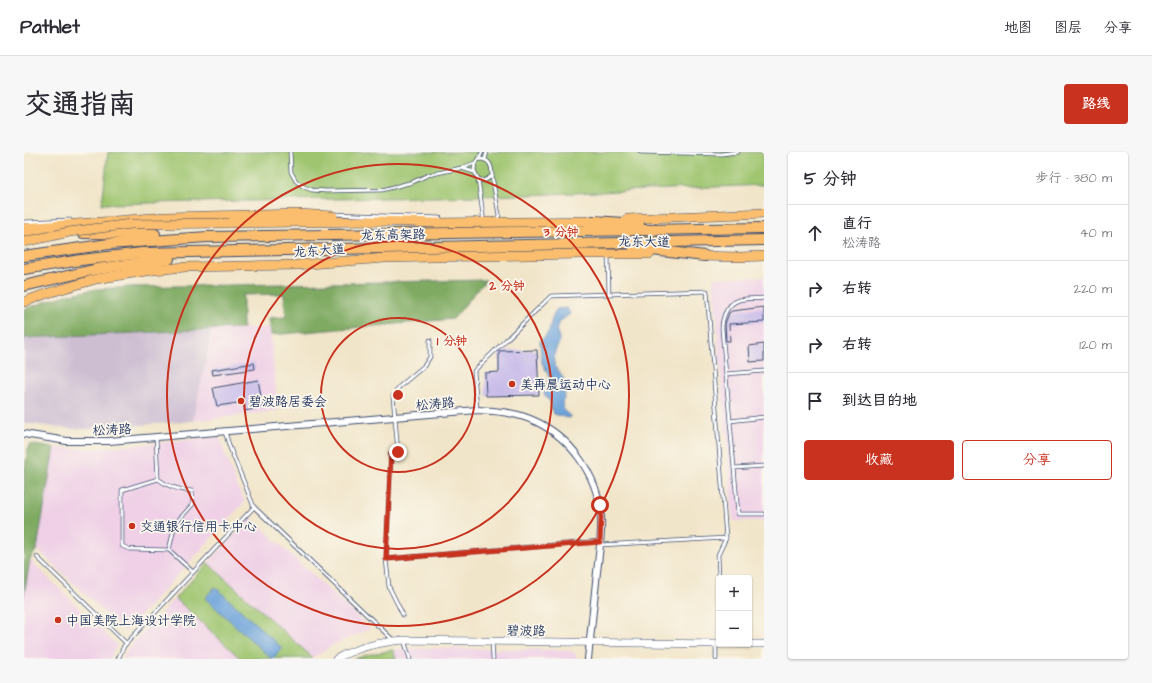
<!DOCTYPE html>
<html lang="zh">
<head>
<meta charset="utf-8">
<style>
	:root { --surface:#fff; --page:#f7f7f7; --text:#2b2b33; --muted:#7c7c81; --line:#e1e1e2; --accent:#c8321e }
	body { margin:0; font-family:"Architects Daughter","LXGW WenKai TC",sans-serif; background:var(--page); color:var(--text) }
	.controls { position:absolute; right:12px; bottom:12px; display:grid; overflow:hidden; border-radius:4px; box-shadow:0 1px 3px #0004 }
	.controls button { width:36px; height:36px; display:grid; place-items:center; padding:0; border:0; border-bottom:1px solid var(--line); background:var(--surface); color:var(--text); font:20px sans-serif }
	.stop { position:absolute; width:12px; height:12px; margin:-9px; border:3px solid #c8321e; border-radius:50%; background:#fff }
	.stop.end { background:#c8321e; border-color:#fff; box-shadow:0 1px 4px #0008 }
	.list { margin:0; padding:0; list-style:none }
	h2 { display:flex; justify-content:space-between; align-items:center; height:52px; margin:0; padding:0 16px; font-size:17px }
	h2 small { font-size:13px; font-weight:400; color:var(--muted) }
	.list li { display:grid; grid-template-columns:26px 1fr auto; gap:12px; align-items:center; box-sizing:border-box; height:56px; padding:0 16px; border-top:1px solid var(--line) }
	.list b { display:block; font-size:15px; white-space:nowrap }
	.list p { margin:0; font-size:13px; white-space:nowrap; color:var(--muted) }
	.list em { font-size:13px; font-style:normal; color:var(--muted) }
	.actions { display:flex; gap:8px; padding:12px 16px }
	.actions a { flex:1; padding:9px 0; border:1px solid var(--accent); border-radius:4px; text-align:center; font-size:14px; color:var(--accent) }
	.actions .main { background:var(--accent); color:#fff }
	.icon { flex:none; width:22px; height:22px; fill:none; stroke:currentColor; stroke-width:2; stroke-linecap:round; stroke-linejoin:round }
	.map { position:relative; flex:none; width:740px; height:507px; overflow:hidden; border-radius:4px }
	header { display:flex; align-items:center; gap:24px; box-sizing:border-box; height:56px; padding:0 20px; background:var(--surface); border-bottom:1px solid var(--line) }
	header strong { font-size:19px }
	nav { display:flex; gap:22px; margin-inline-start:auto; font-size:14px }
	.intro { display:flex; align-items:center; justify-content:space-between; box-sizing:border-box; height:96px; padding:0 24px }
	h1 { margin:0; font-size:28px }
	.button { padding:10px 18px; border-radius:4px; background:var(--accent); color:#fff; font-size:14px; font-weight:700 }
	main { display:flex; gap:24px; padding:0 24px }
	aside { flex:1; background:var(--surface); border-radius:4px; box-shadow:0 1px 3px #0004 }
	.map>svg:first-child { display:block }
	.built { fill:#efd0e6 }
	.industrial { fill:#cdbed2 }
	.green { fill:#9fc570; stroke:#5d7a67 }
	.forest { fill:#7faa62; stroke:#4d6c60 }
	.water { fill:#6ca3da; stroke:#44699c }
	.building { fill:#c6b9e9 }
	.lines { fill:none; stroke-linecap:round; stroke-linejoin:round }
	.service-casing { stroke:#3b4a6e; stroke-width:4.5 }
	.minor-casing { stroke:#3b4a6e; stroke-width:8 }
	.tertiary-casing { stroke:#3b4a6e; stroke-width:8 }
	.primary-casing { stroke:#3b4a6e; stroke-width:10 }
	.trunk-casing { stroke:#3b4a6e; stroke-width:12 }
	.service { stroke:#fff; stroke-width:3 }
	.minor { stroke:#fff; stroke-width:6 }
	.tertiary { stroke:#fff; stroke-width:7 }
	.primary { stroke:#fbbe6e; stroke-width:9 }
	.trunk { stroke:#fbbe6e; stroke-width:10 }
	.primary-bridge-casing { stroke:#3b4a6e; stroke-width:10; stroke-linecap:butt }
	.primary-bridge { stroke:#fbbe6e; stroke-width:9 }
	.route { stroke:#c8321e; stroke-width:5 }
	.ring { fill:none; stroke:#c8321e; stroke-width:2 }
	.poi-dot { fill:#c8321e; stroke:#fbf7ec; stroke-width:1.5 }
	.labels { text-anchor:middle; stroke-width:3.5; stroke-linejoin:round; paint-order:stroke }
	.street-label { font-size:13px; fill:#1b2f5e; stroke:#fbf7ec }
	.poi-label { font-size:13px; fill:#1b2f5e; stroke:#fbf7ec; text-anchor:start }
	.centre { fill:#c8321e; stroke:#fbf7ec; stroke-width:2 }
	.ring-label { font-size:12px; text-anchor:middle; font-weight:bold; fill:#c8321e; stroke:#fbf7ec; stroke-width:3.5; stroke-linejoin:round; paint-order:stroke }
</style>
</head>
<body>
<header>
<strong>Pathlet</strong>
<nav><a>地图</a><a>图层</a><a>分享</a></nav>
</header>
<div class="intro"><h1>交通指南</h1><a class="button">路线</a></div>
<main>
<div class="map">
<svg width="740" height="507" viewBox="0 0 740 507">
	<rect width="100%" height="100%" fill="#fbf7ec"/>
	<filter id="ink" filterUnits="userSpaceOnUse"><feTurbulence type="fractalNoise" baseFrequency=".025" numOctaves="2"/><feDisplacementMap in="SourceGraphic" scale="8" xChannelSelector="R" yChannelSelector="G"/><feConvolveMatrix kernelMatrix="1 2 1 2 8 2 1 2 1" color-interpolation-filters="sRGB"/></filter>
	<filter id="wash" filterUnits="userSpaceOnUse"><feTurbulence type="fractalNoise" baseFrequency=".012" numOctaves="4" result="noise"/><feDisplacementMap in="SourceGraphic" scale="16" xChannelSelector="R" yChannelSelector="G"/><feGaussianBlur stdDeviation="0.9" result="paint"/><feColorMatrix in="noise" values="0 0 0 0 0 0 0 0 0 0 0 0 0 0 0 0 0 1.4 0 .05"/><feComposite in="paint" operator="in"/></filter>
	<g filter="url(#wash)">
		<rect width="100%" height="100%" fill="#f1e5c9"/>
		<!-- built -->
		<g class="built">
			<polygon points="740,125 740,369 709,369 689,126"/>
			<polygon points="246,175 254,259 169,269 188,178"/>
			<polygon points="195,285 213,334 221,350 101,480 13,397 30,296 68,297"/>
			<polygon points="227,365 346,477 311,492 289,506 184,411"/>
			<polygon points="6,408 93,493 86,507 0,507 0,444"/>
			<polygon points="151,446 219,507 99,507 102,500 108,492"/>
			<polygon points="402,496 544,498 551,501 553,507 372,507 369,498"/>
		</g>
		<!-- industrial -->
		<polygon class="industrial" points="188,178 169,269 65,277 45,277 0,271 0,186"/>
		<!-- green -->
		<g class="green">
			<polygon points="84,0 740,0 740,33 503,43 78,52"/>
			<polygon points="184,411 289,506 217,507 151,446"/>
			<polygon points="369,498 372,507 330,507 342,503"/>
		</g>
		<!-- forest -->
		<g class="forest">
			<polygon points="462,128 429,167 247,183 245,166 262,165 260,142 219,143 219,176 0,186 0,157 42,143 73,137 105,135"/>
			<polygon points="5,292 30,296 13,397 6,408 0,444 0,320"/>
		</g>
		<!-- water -->
		<g class="water">
			<path d="M 543,156 L 546,162 L 535,170 L 532,177 C 540,197 530,191 530,207 C 529,212 533,217 536,221 C 543,231 543,241 538,251 L 540,259 L 547,265 L 543,266 L 530,262 L 527,257 L 527,251 L 520,242 L 525,225 L 523,220 L 517,209 L 516,189 C 531,178 523,169 533,157 Z"/>
			<polygon points="191,435 258,496 248,507 181,446"/>
		</g>
		<g id="blocks">
			<!-- building -->
			<g class="building">
				<polygon points="740,155 740,170 705,172 706,189 702,189 701,172 705,161 708,159"/>
				<polygon points="740,192 740,209 726,210 725,194"/>
				<polygon points="513,198 515,243 462,244 461,221 475,220 475,199"/>
				<polygon points="230,211 231,217 189,223 188,218"/>
				<polygon points="234,228 239,255 221,259 220,254 214,251 193,254 189,236"/>
			</g>
		</g>
	</g>
	<g filter="url(#ink)">
		<use href="#blocks" fill-opacity="0" stroke="#3b4a6e" stroke-width="1"/>
		<g class="lines">
			<!-- service casing -->
			<g class="service-casing">
				<g id="service">
					<polyline points="266,0 267,20 272,29 280,35 288,38 302,39 358,38 389,30 404,23 437,16 451,11"/>
					<polyline points="616,0 697,2 714,0"/>
					<path d="M 455,7 C 466,7 468,14 468,24 L 460,29 L 454,27 L 450,18 L 451,11 Z"/>
					<polyline points="455,7 458,0"/>
					<polyline points="461,7 463,0"/>
					<polyline points="437,16 450,20"/>
					<polyline points="468,24 475,63 473,68"/>
					<polyline points="454,27 459,63 459,69"/>
					<polyline points="309,62 416,66"/>
					<polyline points="0,70 46,68"/>
					<path d="M 740,146 C 734,147 727,146 721,147 C 704,148 698,164 698,177 L 714,362 L 740,362"/>
					<polyline points="406,188 406,205 400,214 375,235 369,244 374,300 367,301 362,407 576,389"/>
					<polyline points="702,222 740,219"/>
					<polyline points="453,258 450,219 527,144 585,142 584,103"/>
					<polyline points="706,269 740,265"/>
					<polyline points="201,280 206,296 230,355 369,488"/>
					<path d="M 132,285 L 134,327 L 98,338 L 98,394 L 105,397 L 145,398 L 151,372 L 169,352 L 168,339 C 154,338 144,335 134,327"/>
					<polyline points="710,316 740,314"/>
					<polyline points="576,393 702,386 683,139 585,142"/>
					<polyline points="145,398 169,420"/>
					<polyline points="13,405 102,491"/>
					<polyline points="362,407 365,435 379,463"/>
					<polyline points="695,426 694,403 702,386"/>
					<polyline points="380,488 386,507"/>
					<polyline points="468,489 469,507"/>
					<polyline points="692,493 692,507"/>
					<polyline points="94,507 100,494 230,355"/>
				</g>
			</g>
			<!-- minor casing -->
			<g class="minor-casing">
				<path id="minor" d="M 0,282 L 43,289 L 85,289 L 453,258 C 471,259 489,260 506,267 C 546,283 574,323 577,365 C 578,383 575,402 573,420 C 570,449 567,478 564,507"/>
			</g>
			<!-- tertiary casing -->
			<g class="tertiary-casing">
				<g id="tertiary">
					<polyline points="715,492 740,492"/>
					<path d="M 312,507 C 333,495 356,490 380,488 L 695,492"/>
				</g>
			</g>
			<!-- primary casing -->
			<g class="primary-casing">
				<g id="primary">
					<polyline points="603,67 740,61"/>
					<polyline points="205,71 276,70 354,69 410,71 576,69"/>
					<polyline points="0,76 142,65 275,62 309,64"/>
					<polyline points="675,104 716,105 740,104"/>
					<polyline points="0,150 21,142 72,127 129,118 161,115 273,113 361,106 559,102 626,102"/>
				</g>
			</g>
			<!-- trunk casing -->
			<g class="trunk-casing">
				<g id="trunk">
					<polyline points="569,69 615,72"/>
					<polyline points="59,81 131,82"/>
					<polyline points="0,84 23,82"/>
					<polyline points="610,96 681,104"/>
					<polyline points="0,104 85,92 183,85 740,76"/>
					<polyline points="0,117 57,108 118,101 740,88"/>
					<polyline points="0,134 73,117 145,107"/>
				</g>
			</g>
			<!-- service -->
			<use href="#service" class="service"/>
			<!-- minor -->
			<use href="#minor" class="minor"/>
			<!-- tertiary -->
			<use href="#tertiary" class="tertiary"/>
			<!-- primary -->
			<use href="#primary" class="primary"/>
			<!-- trunk -->
			<use href="#trunk" class="trunk"/>
			<!-- primary-bridge casing -->
			<g class="primary-bridge-casing">
				<polyline id="primary-bridge" points="0,90 45,80 107,72 205,71"/>
			</g>
			<!-- primary-bridge -->
			<use href="#primary-bridge" class="primary-bridge"/>
		</g>
	</g>
	<g class="lines" filter="url(#ink)">
		<!-- route -->
		<polyline class="route" points="374,300 367,301 362,407 576,390 577,366 576,353"/>
	</g>
	<!-- distance rings -->
	<g class="ring">
		<circle cx="374" cy="243" r="77"/>
		<circle cx="374" cy="243" r="154"/>
		<circle cx="374" cy="243" r="231"/>
	</g>
	<!-- markers -->
	<g class="poi-dot">
		<circle cx="488" cy="232" r="4"/>
		<circle cx="217" cy="249" r="4"/>
		<circle cx="108" cy="374" r="4"/>
		<circle cx="34" cy="468" r="4"/>
	</g>
	<g class="labels">
		<!-- street labels -->
		<g class="street-label">
			<text transform="translate(369 82) rotate(-1)" y="5">龙东高架路</text>
			<text transform="translate(620 89) rotate(1)" y="5">龙东大道</text>
			<text transform="translate(295 98) rotate(-4)" y="5">龙东大道</text>
			<text transform="translate(411 251) rotate(-5)" y="5">松涛路</text>
			<text transform="translate(88 277) rotate(-3)" y="5">松涛路</text>
			<text transform="translate(502 478) rotate(1)" y="5">碧波路</text>
		</g>
		<!-- poi labels -->
		<g class="poi-label">
			<text x="496" y="237">美再晨运动中心</text>
			<text x="225" y="254">碧波路居委会</text>
			<text x="116" y="379">交通银行信用卡中心</text>
			<text x="42" y="473">中国美院上海设计学院</text>
		</g>
	</g>
	<circle cx="374" cy="243" r="6" class="centre"/>
	<g class="ring-label">
		<text x="537" y="84">3 分钟</text>
		<text x="483" y="138">2 分钟</text>
		<text x="428" y="193">1 分钟</text>
	</g>
</svg>
<div class="controls">
<button>+</button>
<button>−</button>
</div>
<div class="stop" style="left:576px;top:353px"></div>
<div class="stop end" style="left:374px;top:300px"></div>
</div>
<aside>
<h2>5 分钟<small>步行 · 380 m</small></h2>
<ul class="list">
<li><svg class="icon" aria-label="ahead" viewBox="0 0 24 24"><path d="M12 20V5M6 11l6-6 6 6"/></svg><div><b>直行</b><p>松涛路</p></div><em>40 m</em></li>
<li><svg class="icon" aria-label="right" viewBox="0 0 24 24"><path d="M7 20v-9h11M14 6l5 5-5 5"/></svg><div><b>右转</b></div><em>220 m</em></li>
<li><svg class="icon" aria-label="right" viewBox="0 0 24 24"><path d="M7 20v-9h11M14 6l5 5-5 5"/></svg><div><b>右转</b></div><em>120 m</em></li>
<li><svg class="icon" aria-label="arrive" viewBox="0 0 24 24"><path d="M6 21V4h12l-3 4 3 4H6"/></svg><div><b>到达目的地</b></div></li>
</ul>
<div class="actions"><a class="main">收藏</a><a>分享</a></div>
</aside>
</main>
</body>
</html>
